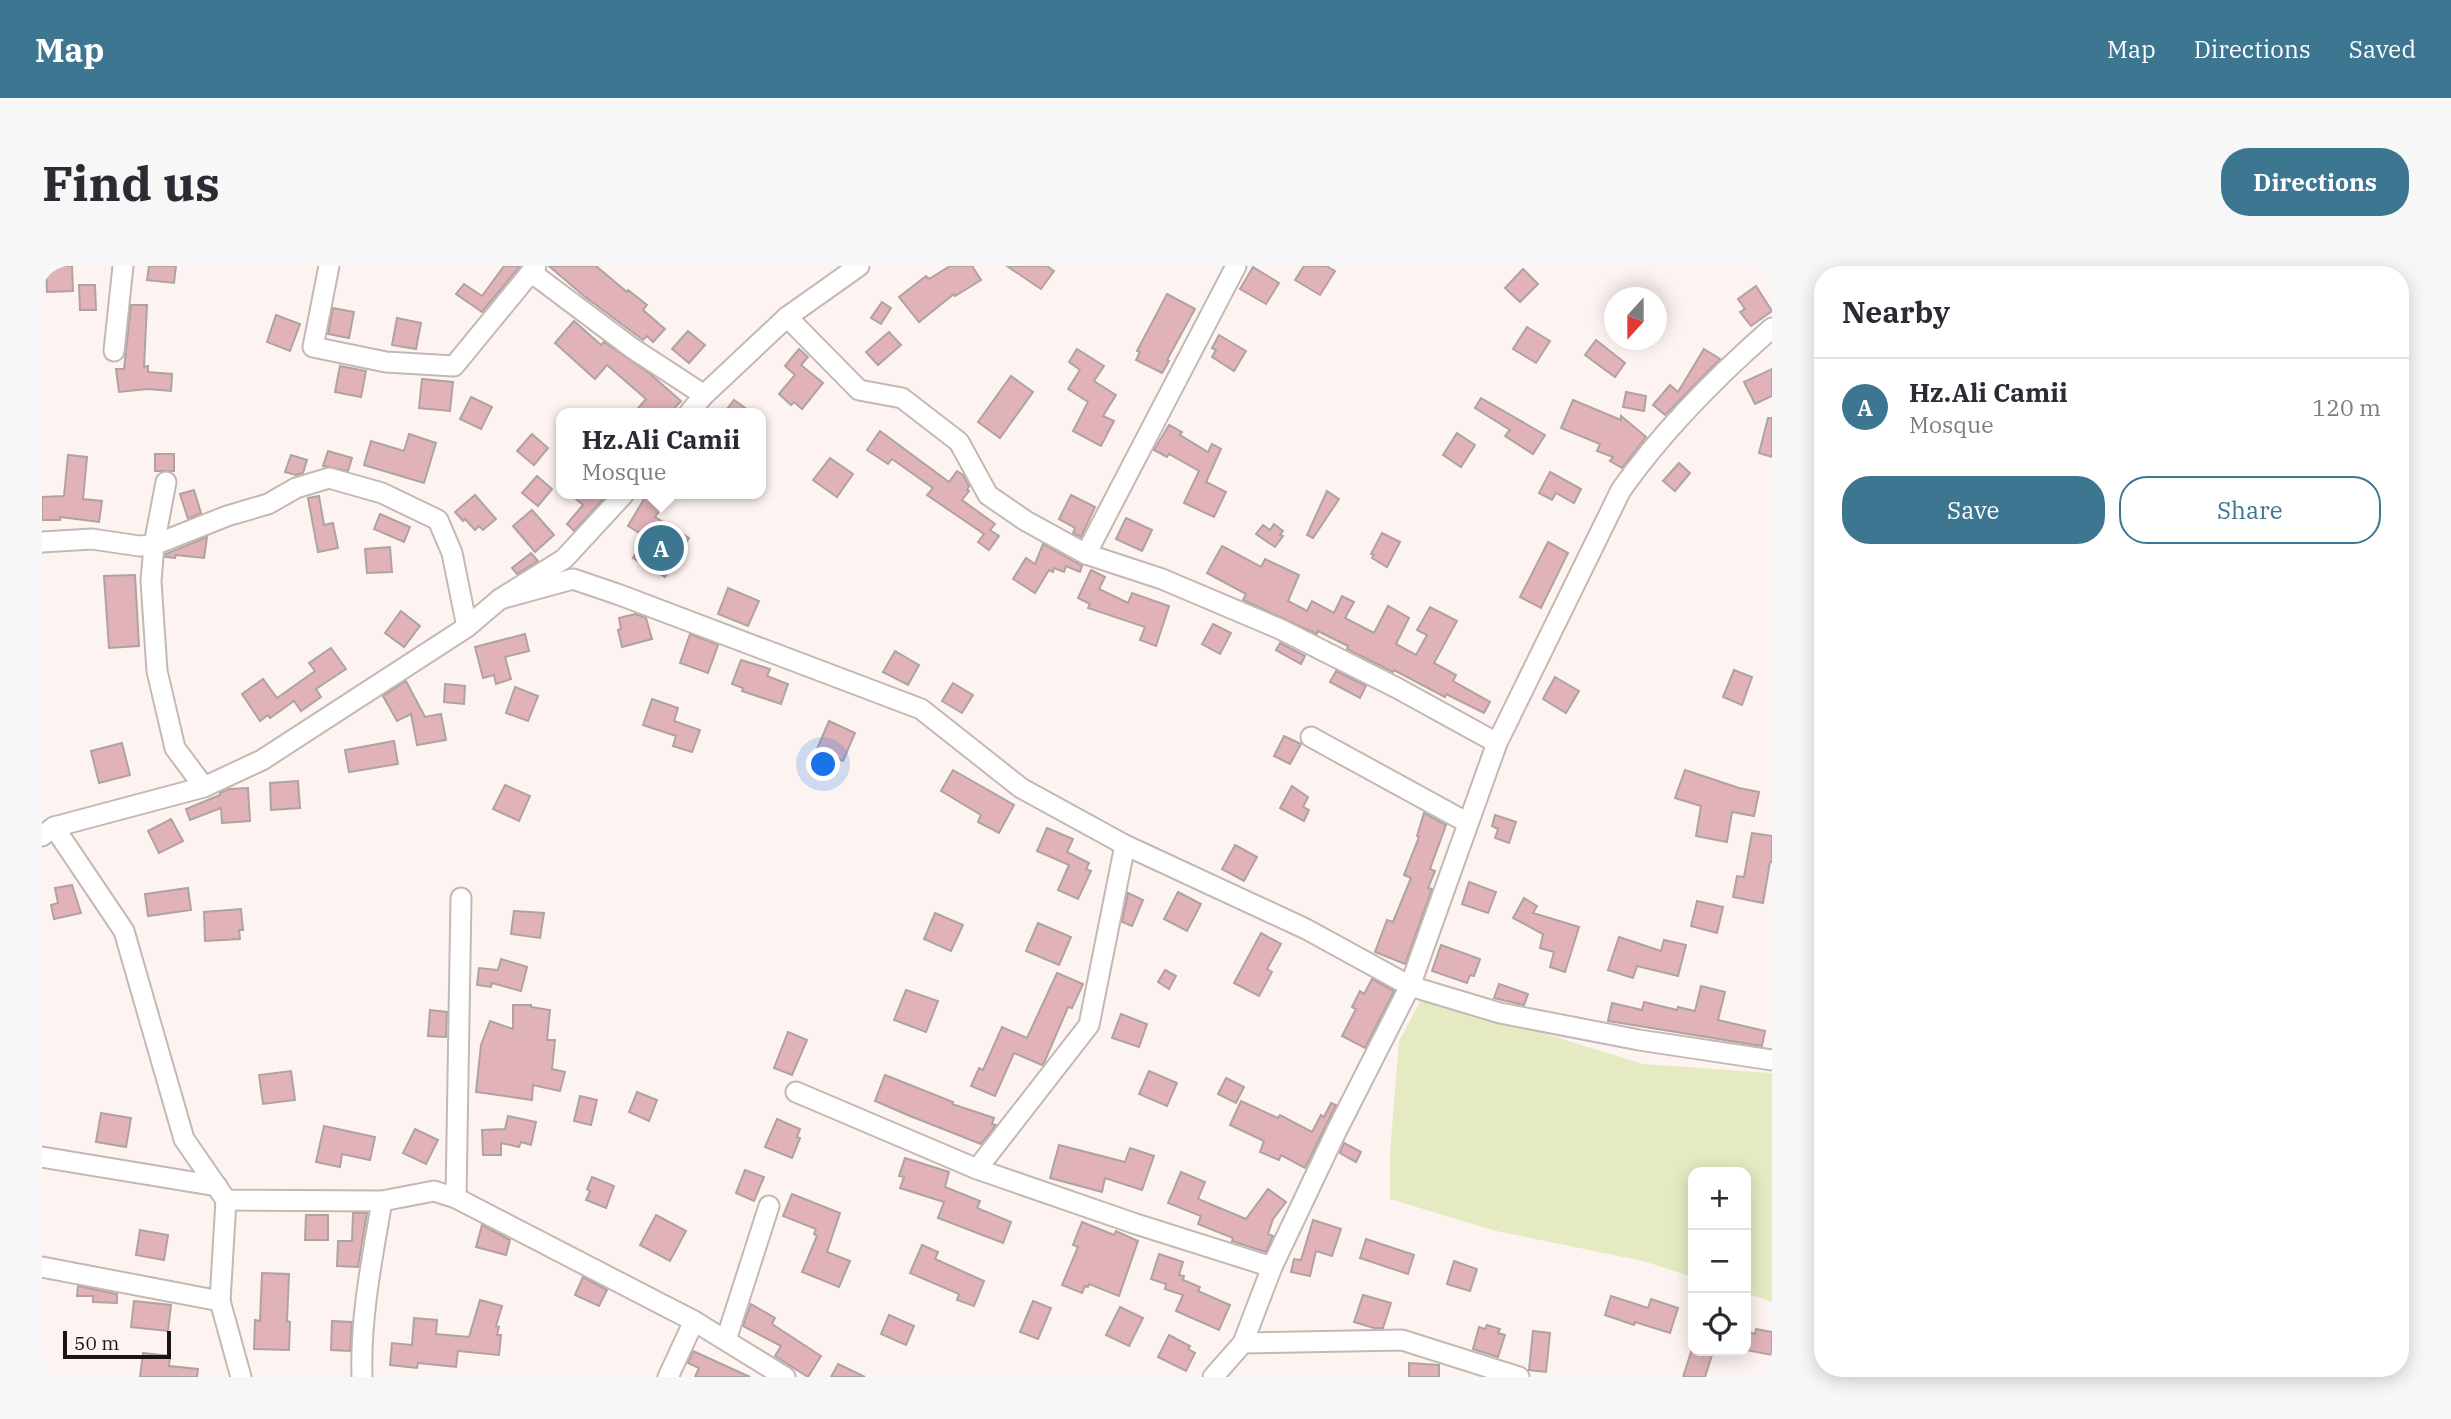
<!DOCTYPE html>
<html lang="en">
<head>
<meta charset="utf-8">
<style>
	:root { --surface:#fff; --page:#f7f7f7; --text:#2b2b33; --muted:#7c7c81; --line:#e1e1e2; --accent:#3d7690 }
	body { margin:0; font-family:"IBM Plex Serif",serif; background:var(--page); color:var(--text) }
	.controls { position:absolute; right:21px; bottom:21px; display:grid; overflow:hidden; border-radius:14px; box-shadow:0 4px 18px #0003 }
	.controls button { width:63px; height:63px; display:grid; place-items:center; padding:0; border:0; border-bottom:2px solid var(--line); background:var(--surface); color:var(--text); font:35px sans-serif }
	.compass { position:absolute; left:1562px; top:21px; width:63px; height:63px; border-radius:50%; background:var(--surface); box-shadow:0 4px 18px #0003; rotate:201deg }
	.scale { position:absolute; left:21px; bottom:18px; width:108px; box-sizing:border-box; padding-left:7px; border:4px solid #1a1513; border-top:0; font-size:19px; line-height:24px; white-space:nowrap; color:#1a1513; -webkit-text-stroke:5px #fdf4f1; paint-order:stroke }
	.you { position:absolute; left:782px; top:499px; width:24px; height:24px; margin:-18px; border:5px solid #fff; border-radius:50%; background:#1a73e8; box-shadow:0 0 0 10px #1a73e833 }
	.badge { display:grid; place-items:center; width:46px; height:46px; border-radius:50%; background:var(--accent); color:#fff; font-size:23px; font-weight:700 }
	.pin { position:absolute; translate:-50% -50%; border:4px solid #fff; box-shadow:0 2px 7px #0006 }
	.popup { position:absolute; left:514px; top:142px; width:210px; height:91px; box-sizing:border-box; display:grid; place-content:center; border-radius:14px; background:var(--surface); filter:drop-shadow(0 2px 5px #0005); font-size:23px; white-space:nowrap; color:var(--muted) }
	.popup b { font-size:26px; color:var(--text) }
	.popup::after { content:''; position:absolute; left:50%; top:100%; margin-left:-14px; border:14px solid transparent; border-top-color:var(--surface) }
	.list { margin:0; padding:0; list-style:none }
	h2 { display:flex; justify-content:space-between; align-items:center; height:91px; margin:0; padding:0 28px; font-size:30px }
	h2 small { font-size:23px; font-weight:400; color:var(--muted) }
	.list li { display:grid; grid-template-columns:46px 1fr auto; gap:21px; align-items:center; box-sizing:border-box; height:98px; padding:0 28px; border-top:2px solid var(--line) }
	.list b { display:block; font-size:26px; white-space:nowrap }
	.list p { margin:0; font-size:23px; white-space:nowrap; color:var(--muted) }
	.list em { font-size:23px; font-style:normal; color:var(--muted) }
	.actions { display:flex; gap:14px; padding:21px 28px }
	.actions a { flex:1; padding:16px 0; border:2px solid var(--accent); border-radius:28px; text-align:center; font-size:24px; color:var(--accent) }
	.actions .main { background:var(--accent); color:#fff }
	.icon { flex:none; width:38px; height:38px; fill:none; stroke:currentColor; stroke-width:2; stroke-linecap:round; stroke-linejoin:round }
	.map { position:relative; flex:none; width:1730px; height:1111px; overflow:hidden; border-radius:28px }
	header { display:flex; align-items:center; gap:42px; box-sizing:border-box; height:98px; padding:0 35px; background:var(--accent); color:#fff }
	header strong { font-size:33px }
	nav { display:flex; gap:38px; margin-inline-start:auto; font-size:24px }
	.intro { display:flex; align-items:center; justify-content:space-between; box-sizing:border-box; height:168px; padding:0 42px }
	h1 { margin:0; font-size:49px }
	.button { padding:18px 32px; border-radius:28px; background:var(--accent); color:#fff; font-size:24px; font-weight:700 }
	main { display:flex; gap:42px; padding:0 42px }
	aside { flex:1; background:var(--surface); border-radius:28px; box-shadow:0 4px 18px #0003 }
	.map>svg:first-child { display:block }
	.green { fill:#e5eac2 }
	.building { fill:#e1b3b9; stroke:#b0a2a3; stroke-width:2 }
	.lines { fill:none; stroke-linecap:round; stroke-linejoin:round }
	.minor-casing { stroke:#c5b8b2; stroke-width:23 }
	.minor { stroke:#fff; stroke-width:19 }
</style>
</head>
<body>
<header>
<strong>Map</strong>
<nav><a>Map</a><a>Directions</a><a>Saved</a></nav>
</header>
<div class="intro"><h1>Find us</h1><a class="button">Directions</a></div>
<main>
<div class="map">
<svg width="1730" height="1111" viewBox="0 0 1730 1111">
	<rect width="100%" height="100%" fill="#fdf4f1"/>
	<!-- green -->
	<polygon class="green" points="1381,730 1601,798 1730,807 1730,1036 1704,1027 1704,906 1651,906 1651,1011 1601,995 1454,965 1348,933 1348,887 1357,775"/>
	<!-- building -->
	<g class="building">
		<polygon points="4,0 30,0 31,25 5,26"/>
		<polygon points="107,0 134,0 132,17 105,14"/>
		<polygon points="462,0 478,0 440,46 414,28 422,18 440,30"/>
		<polygon points="507,0 554,0 585,26 586,24 605,39 601,44 623,63 611,76 605,70 601,74 542,30"/>
		<polygon points="908,0 930,0 939,14 913,30 912,28 877,56 857,31 884,10 887,13"/>
		<polygon points="965,0 1005,0 1012,5 999,23"/>
		<polygon points="1262,0 1284,0 1293,5 1278,29 1253,14"/>
		<polygon points="1211,1 1237,17 1224,38 1198,23"/>
		<polygon points="1481,3 1496,18 1478,36 1463,22"/>
		<polygon points="37,19 53,19 54,44 38,44"/>
		<polygon points="1714,20 1730,45 1709,60 1698,46 1703,43 1696,33"/>
		<polygon points="1125,28 1153,43 1125,94 1127,95 1120,107 1094,94 1098,86 1095,85"/>
		<polygon points="840,36 849,42 839,58 829,52"/>
		<polygon points="89,39 105,39 102,101 106,100 106,106 130,108 129,125 106,123 77,126 74,103 82,103"/>
		<polygon points="291,42 312,46 307,72 286,68"/>
		<polygon points="234,49 258,58 248,85 225,76"/>
		<polygon points="355,52 379,57 374,83 350,79"/>
		<polygon points="532,55 559,79 562,76 607,107 639,135 628,147 592,147 604,133 565,99 553,113 513,77"/>
		<polygon points="1485,61 1508,75 1494,97 1471,83"/>
		<polygon points="646,65 663,79 647,97 630,83"/>
		<polygon points="847,66 859,79 836,99 824,86"/>
		<polygon points="1177,69 1204,85 1192,105 1170,91 1174,84 1170,82"/>
		<polygon points="1554,74 1583,97 1573,111 1543,89"/>
		<polygon points="757,83 766,91 759,99 781,117 760,143 752,136 749,139 737,128 753,109 743,100"/>
		<polygon points="1035,83 1062,100 1052,115 1074,129 1061,150 1072,155 1059,180 1031,165 1046,136 1026,123 1038,104 1027,96"/>
		<polygon points="1662,83 1678,93 1623,149 1611,139 1628,119 1636,126"/>
		<polygon points="298,100 324,105 319,131 293,126"/>
		<polygon points="1730,103 1730,130 1713,138 1702,116"/>
		<polygon points="969,110 991,126 958,172 936,156"/>
		<polygon points="380,113 411,116 408,145 377,142"/>
		<polygon points="1584,126 1604,130 1602,145 1581,141"/>
		<polygon points="429,131 450,141 439,163 418,153"/>
		<polygon points="1439,132 1503,169 1491,188 1463,170 1468,164 1433,142"/>
		<polygon points="692,134 710,147 682,147"/>
		<polygon points="1531,134 1579,154 1579,150 1604,171 1580,202 1568,195 1571,191 1555,185 1558,178 1519,162"/>
		<polygon points="1726,152 1730,152 1730,191 1717,187"/>
		<polygon points="1127,159 1140,166 1138,169 1166,186 1170,178 1179,183 1164,216 1184,226 1172,251 1142,237 1157,205 1127,188 1125,191 1112,184"/>
		<polygon points="838,165 907,216 915,205 921,209 927,220 925,224 927,225 920,234 953,258 948,264 957,270 947,284 936,276 942,268 885,229 891,222 850,193 846,198 825,184"/>
		<polygon points="1415,167 1433,179 1419,201 1401,189"/>
		<polygon points="367,168 394,177 382,217 322,199 329,175 362,185"/>
		<polygon points="490,168 506,182 492,199 475,185"/>
		<polygon points="286,185 310,192 306,205 281,200"/>
		<rect x="113" y="188" width="19" height="17"/>
		<polygon points="26,189 45,191 41,233 60,235 57,256 18,251 18,254 0,254 0,231 22,230"/>
		<polygon points="249,189 265,194 261,207 254,209 243,206"/>
		<polygon points="788,192 811,208 795,231 771,214"/>
		<polygon points="1637,197 1648,207 1633,225 1621,215"/>
		<polygon points="1508,206 1539,223 1532,237 1514,227 1510,234 1497,227"/>
		<polygon points="495,210 510,223 496,240 480,227"/>
		<polygon points="152,224 159,247 146,253 138,228"/>
		<polygon points="1285,225 1297,233 1271,272 1265,269"/>
		<polygon points="528,228 566,228 532,265 525,258 541,239"/>
		<polygon points="605,228 630,228 613,251 647,272 623,311 591,292 604,271 586,260"/>
		<polygon points="433,229 454,253 441,264 437,260 433,264 423,253 421,255 413,246"/>
		<polygon points="1029,229 1053,241 1039,271 1031,267 1033,262 1017,253"/>
		<polygon points="277,230 282,259 291,257 296,282 276,286 266,232"/>
		<polygon points="490,244 512,269 493,286 471,260"/>
		<polygon points="338,248 368,261 362,276 332,263"/>
		<polygon points="1084,252 1110,264 1100,285 1074,273"/>
		<polygon points="1232,258 1241,265 1238,269 1241,270 1233,281 1214,268 1221,259 1228,264"/>
		<polygon points="1340,267 1358,276 1345,301 1330,292 1332,289 1329,288"/>
		<polygon points="165,271 162,292 134,289 133,292 123,291 124,288"/>
		<polygon points="1506,276 1526,287 1499,342 1478,331"/>
		<polygon points="1001,278 1040,300 1038,306 1024,300 1022,306 1012,302 1011,306 1007,304 993,327 971,313 984,292 993,298"/>
		<polygon points="1180,280 1219,301 1223,293 1257,309 1246,335 1265,345 1270,335 1292,347 1300,330 1312,336 1303,352 1332,367 1346,340 1367,352 1354,378 1374,389 1385,369 1375,364 1388,341 1415,355 1392,397 1414,409 1411,415 1448,436 1442,447 1404,428 1403,431 1352,404 1351,406 1305,383 1306,380 1276,365 1275,368 1201,334 1204,328 1165,307"/>
		<polygon points="348,281 350,306 325,307 323,283"/>
		<polygon points="489,287 496,295 475,308 470,302"/>
		<polygon points="1049,304 1063,311 1057,323 1086,337 1090,327 1127,340 1114,380 1098,374 1103,361 1046,342 1048,338 1036,332"/>
		<polygon points="93,309 97,380 67,382 62,310"/>
		<polygon points="686,322 717,335 706,360 676,348"/>
		<polygon points="359,345 378,360 362,381 343,367"/>
		<polygon points="593,348 604,352 610,373 580,381 576,364 579,363 577,352"/>
		<polygon points="1171,358 1189,367 1178,388 1160,378"/>
		<polygon points="483,368 487,385 463,391 469,413 454,418 452,409 441,412 433,381"/>
		<polygon points="648,368 676,379 666,407 638,397"/>
		<polygon points="1238,377 1263,390 1259,398 1234,384"/>
		<polygon points="289,382 304,403 274,423 279,431 259,445 252,435 228,452 226,449 218,455 200,428 221,413 235,432 273,405 267,397"/>
		<polygon points="853,385 877,399 866,419 841,406"/>
		<polygon points="699,394 728,403 725,410 746,418 739,438 700,425 701,422 690,418"/>
		<polygon points="1692,404 1710,411 1700,439 1681,431"/>
		<polygon points="1294,405 1324,420 1318,432 1288,416"/>
		<polygon points="1513,411 1537,425 1524,447 1501,433"/>
		<polygon points="364,415 383,451 399,448 404,474 375,479 369,448 355,455 341,430"/>
		<polygon points="911,417 931,429 920,447 900,435"/>
		<polygon points="403,418 423,420 422,438 402,436"/>
		<polygon points="473,421 496,430 486,455 464,447"/>
		<polygon points="610,433 636,442 632,455 658,464 650,486 631,480 634,470 601,459"/>
		<polygon points="787,455 813,467 801,495 775,483"/>
		<polygon points="1242,470 1259,478 1248,498 1232,490"/>
		<polygon points="352,475 356,498 307,506 303,484"/>
		<polygon points="80,477 88,509 57,517 49,485"/>
		<polygon points="911,504 972,539 957,567 936,556 939,549 899,525"/>
		<polygon points="1643,504 1697,522 1717,526 1712,550 1690,546 1685,576 1654,570 1659,540 1633,532"/>
		<polygon points="256,515 258,542 229,544 228,517"/>
		<polygon points="463,519 488,530 477,555 451,543"/>
		<polygon points="1250,520 1266,531 1261,541 1267,544 1262,555 1238,542"/>
		<polygon points="206,522 208,555 180,557 179,542 148,554 144,543 178,529 178,527 187,523"/>
		<polygon points="1382,547 1404,559 1388,603 1393,605 1386,622 1390,623 1363,698 1333,686 1345,654 1351,656 1369,612 1362,609 1377,571 1375,570"/>
		<polygon points="1453,549 1474,556 1467,577 1453,572 1456,563 1450,560"/>
		<polygon points="129,553 141,575 117,587 106,565"/>
		<polygon points="1005,562 1031,573 1025,586 1047,597 1044,603 1049,605 1036,633 1016,624 1027,599 995,585"/>
		<polygon points="1710,567 1730,570 1730,596 1728,596 1721,637 1691,631 1695,610 1702,611"/>
		<polygon points="1193,579 1215,591 1202,615 1180,603"/>
		<polygon points="1427,616 1454,626 1446,647 1420,638"/>
		<polygon points="30,619 39,647 12,653 9,639 16,637 13,622"/>
		<polygon points="146,622 149,644 106,650 103,628"/>
		<polygon points="1136,626 1159,638 1145,665 1122,653"/>
		<polygon points="1086,627 1101,634 1090,660 1080,656"/>
		<polygon points="1482,632 1495,640 1491,647 1537,661 1523,706 1508,701 1512,686 1498,682 1501,668 1471,652"/>
		<polygon points="1655,635 1681,641 1675,667 1649,660"/>
		<polygon points="199,643 201,664 197,664 198,673 163,675 162,646"/>
		<polygon points="472,645 502,647 498,672 469,668"/>
		<polygon points="893,647 921,659 909,685 882,673"/>
		<polygon points="996,657 1029,671 1017,699 984,685"/>
		<polygon points="1219,667 1239,678 1225,703 1230,706 1217,730 1192,717"/>
		<polygon points="1577,671 1619,685 1622,674 1644,679 1636,710 1595,700 1591,712 1566,704"/>
		<polygon points="1399,679 1438,693 1432,710 1428,709 1425,717 1390,705"/>
		<polygon points="459,693 485,701 479,725 450,717 449,721 435,719 437,702 456,704"/>
		<polygon points="1123,704 1134,710 1127,723 1116,716"/>
		<polygon points="1015,707 1041,718 1030,742 1026,741 1002,797 1000,799 972,787 953,830 929,820 937,802 941,804 960,761 985,772"/>
		<polygon points="1330,713 1352,725 1323,782 1300,770 1314,743 1310,741 1318,725 1322,728"/>
		<polygon points="1457,718 1486,728 1482,739 1452,732"/>
		<polygon points="1659,720 1683,726 1676,754 1723,765 1720,780 1566,755 1570,737 1600,744 1602,736 1635,744 1636,741 1653,745"/>
		<polygon points="864,724 896,735 884,766 852,754"/>
		<polygon points="471,739 489,739 489,741 508,744 505,774 513,774 510,803 523,806 518,825 491,819 490,834 434,826 439,779 448,755 471,763"/>
		<polygon points="388,744 405,746 404,771 386,770"/>
		<polygon points="1079,748 1105,758 1097,781 1070,772"/>
		<polygon points="746,766 765,774 750,809 732,802"/>
		<polygon points="249,805 253,834 221,838 217,809"/>
		<polygon points="1107,805 1135,817 1125,840 1097,828"/>
		<polygon points="843,809 911,836 910,838 952,852 950,858 954,859 939,878 868,850 833,835"/>
		<polygon points="1184,812 1202,821 1194,837 1176,828"/>
		<polygon points="595,826 615,834 607,855 587,846"/>
		<polygon points="538,830 555,834 549,859 532,855"/>
		<polygon points="1199,835 1236,852 1238,849 1270,866 1279,849 1282,851 1289,837 1294,839 1263,902 1239,889 1237,894 1218,886 1222,875 1188,859"/>
		<polygon points="59,847 89,852 84,881 54,876"/>
		<polygon points="466,850 494,856 489,879 479,876 477,881 459,877 459,889 441,889 440,864 463,863"/>
		<polygon points="735,853 758,863 755,871 758,872 750,892 723,881"/>
		<polygon points="282,860 333,871 328,894 300,888 298,901 274,896"/>
		<polygon points="373,863 396,874 384,898 361,887"/>
		<polygon points="1302,877 1319,886 1314,896 1298,887"/>
		<polygon points="1017,879 1083,896 1088,882 1112,890 1100,924 1063,912 1060,926 1008,912"/>
		<polygon points="863,892 907,906 903,921 938,935 935,942 969,956 961,977 896,952 902,936 858,922 862,911 857,910"/>
		<polygon points="703,904 722,911 712,935 694,927"/>
		<polygon points="1139,906 1163,916 1156,933 1204,953 1226,923 1244,936 1231,953 1226,968 1231,970 1224,986 1190,975 1191,972 1156,958 1159,950 1126,937"/>
		<polygon points="550,911 572,920 564,942 544,934 548,925 545,923"/>
		<polygon points="750,928 798,947 785,986 808,995 797,1021 760,1006 775,970 772,968 774,963 741,950"/>
		<polygon points="311,947 325,947 316,1001 295,1000 296,975 310,975"/>
		<polygon points="264,949 286,949 286,974 263,974"/>
		<polygon points="614,949 644,965 628,995 598,979"/>
		<polygon points="1271,954 1299,963 1290,990 1274,985 1268,1010 1249,1006 1252,993 1259,994"/>
		<polygon points="1040,956 1072,969 1074,965 1096,975 1077,1030 1047,1018 1046,1021 1043,1020 1040,1027 1020,1019 1036,981 1031,979"/>
		<polygon points="440,959 468,974 464,989 434,981"/>
		<polygon points="98,964 126,969 122,994 94,989"/>
		<polygon points="1324,973 1372,989 1366,1008 1318,992"/>
		<polygon points="880,979 896,986 893,993 942,1015 932,1040 915,1034 917,1028 868,1007"/>
		<polygon points="1117,988 1141,996 1137,1009 1142,1010 1141,1014 1158,1021 1156,1025 1188,1039 1177,1064 1134,1045 1141,1029 1123,1023 1124,1018 1109,1013"/>
		<polygon points="1412,995 1435,1003 1428,1025 1405,1018"/>
		<polygon points="220,1007 247,1008 245,1055 248,1056 247,1084 212,1083 213,1054 218,1055"/>
		<polygon points="541,1011 565,1024 557,1040 533,1029"/>
		<polygon points="36,1020 75,1028 75,1037 51,1036 51,1030 35,1030"/>
		<polygon points="1321,1029 1349,1037 1341,1062 1332,1062 1312,1056"/>
		<polygon points="1569,1030 1606,1042 1609,1033 1636,1042 1628,1067 1593,1056 1592,1059 1563,1049"/>
		<polygon points="438,1034 460,1040 454,1060 457,1061 455,1069 459,1069 457,1089 416,1085 414,1101 376,1097 375,1102 348,1099 350,1077 370,1079 372,1052 395,1054 394,1068 427,1071"/>
		<polygon points="92,1035 129,1039 126,1065 89,1061"/>
		<polygon points="991,1035 1009,1042 996,1073 978,1066"/>
		<polygon points="709,1038 733,1052 730,1058 779,1090 766,1111 733,1090 739,1080 701,1060"/>
		<polygon points="1078,1041 1101,1052 1087,1080 1064,1069"/>
		<polygon points="847,1049 872,1060 864,1079 839,1068"/>
		<polygon points="290,1055 310,1056 308,1085 289,1084"/>
		<polygon points="1445,1059 1458,1063 1456,1067 1463,1069 1456,1091 1431,1083 1437,1061 1443,1063"/>
		<polygon points="1714,1063 1730,1066 1730,1089 1704,1084 1704,1065 1713,1068"/>
		<polygon points="1491,1065 1508,1067 1504,1106 1487,1104"/>
		<polygon points="1127,1069 1148,1080 1146,1083 1153,1087 1144,1105 1116,1091"/>
		<polygon points="1650,1083 1670,1089 1663,1111 1641,1111"/>
		<polygon points="651,1085 708,1111 653,1111 657,1102 646,1097"/>
		<polygon points="101,1087 128,1090 127,1100 156,1103 155,1111 98,1111"/>
		<polygon points="1367,1097 1397,1099 1397,1111 1367,1111"/>
		<polygon points="796,1098 823,1111 789,1111"/>
	</g>
	<g class="lines">
		<!-- minor casing -->
		<g class="minor-casing">
			<g id="minor">
				<polyline points="287,0 271,81 344,96 412,100 494,0"/>
				<polyline points="490,7 590,82 662,129"/>
				<polyline points="745,51 817,124 860,132 917,176 946,229 984,255 1044,288 1120,313 1238,363 1355,422 1455,477"/>
				<polyline points="72,85 81,0"/>
				<polyline points="647,147 662,129 745,51 817,0"/>
				<polyline points="124,216 112,279 109,315 115,405 133,482 162,521"/>
				<polyline points="0,276 50,273 97,280 112,279 185,250 226,238 254,222 287,212 340,227 396,254 410,287 425,361"/>
				<polyline points="1044,288 1194,0"/>
				<polyline points="458,333 531,313 578,329 879,443 979,522 1083,579 1264,663 1368,720 1458,747 1597,774 1730,794"/>
				<polyline points="1269,471 1426,557"/>
				<polyline points="12,561 82,665 142,873 184,934 340,935 392,925 414,932 652,1055 743,1111"/>
				<polyline points="0,570 12,561 162,521 220,494 425,361 458,333 522,293 582,228"/>
				<polyline points="754,826 935,903 1094,958 1230,1001"/>
				<polyline points="0,891 175,920"/>
				<polyline points="935,903 1047,759 1083,579"/>
				<polyline points="414,932 419,632"/>
				<polyline points="184,934 178,1035 199,1111"/>
				<polyline points="0,1001 178,1035"/>
				<polyline points="684,1074 727,940"/>
				<polyline points="1201,1077 1360,1074 1477,1111"/>
				<path d="M 320,1111 C 318,1052 330,993 340,935"/>
				<polyline points="626,1111 652,1055"/>
				<path d="M 1171,1111 L 1201,1077 L 1230,1001 L 1294,866 L 1368,720 L 1455,477 L 1579,224 C 1622,163 1674,111 1730,62"/>
			</g>
		</g>
		<!-- minor -->
		<use href="#minor" class="minor"/>
	</g>
</svg>
<div class="controls">
<button>+</button>
<button>−</button>
<button><svg class="icon" aria-label="locate" viewBox="0 0 24 24"><circle cx="12" cy="12" r="6"/><path d="M12 2v4M12 18v4M2 12h4M18 12h4"/></svg></button>
</div>
<svg class="compass" viewBox="-18 -18 36 36"><path d="M0-13l5 13h-10z" fill="#e53935"/><path d="M0 13l5-13h-10z" fill="#7c7c81"/></svg>
<div class="scale">50 m</div>
<div class="you"></div>
<div class="pin badge" style="left:619px;top:282px">A</div>
<div class="popup"><b>Hz.Ali Camii</b>Mosque</div>
</div>
<aside>
<h2>Nearby<small></small></h2>
<ul class="list">
<li><span class="badge">A</span><div><b>Hz.Ali Camii</b><p>Mosque</p></div><em>120 m</em></li>
</ul>
<div class="actions"><a class="main">Save</a><a>Share</a></div>
</aside>
</main>
</body>
</html>
